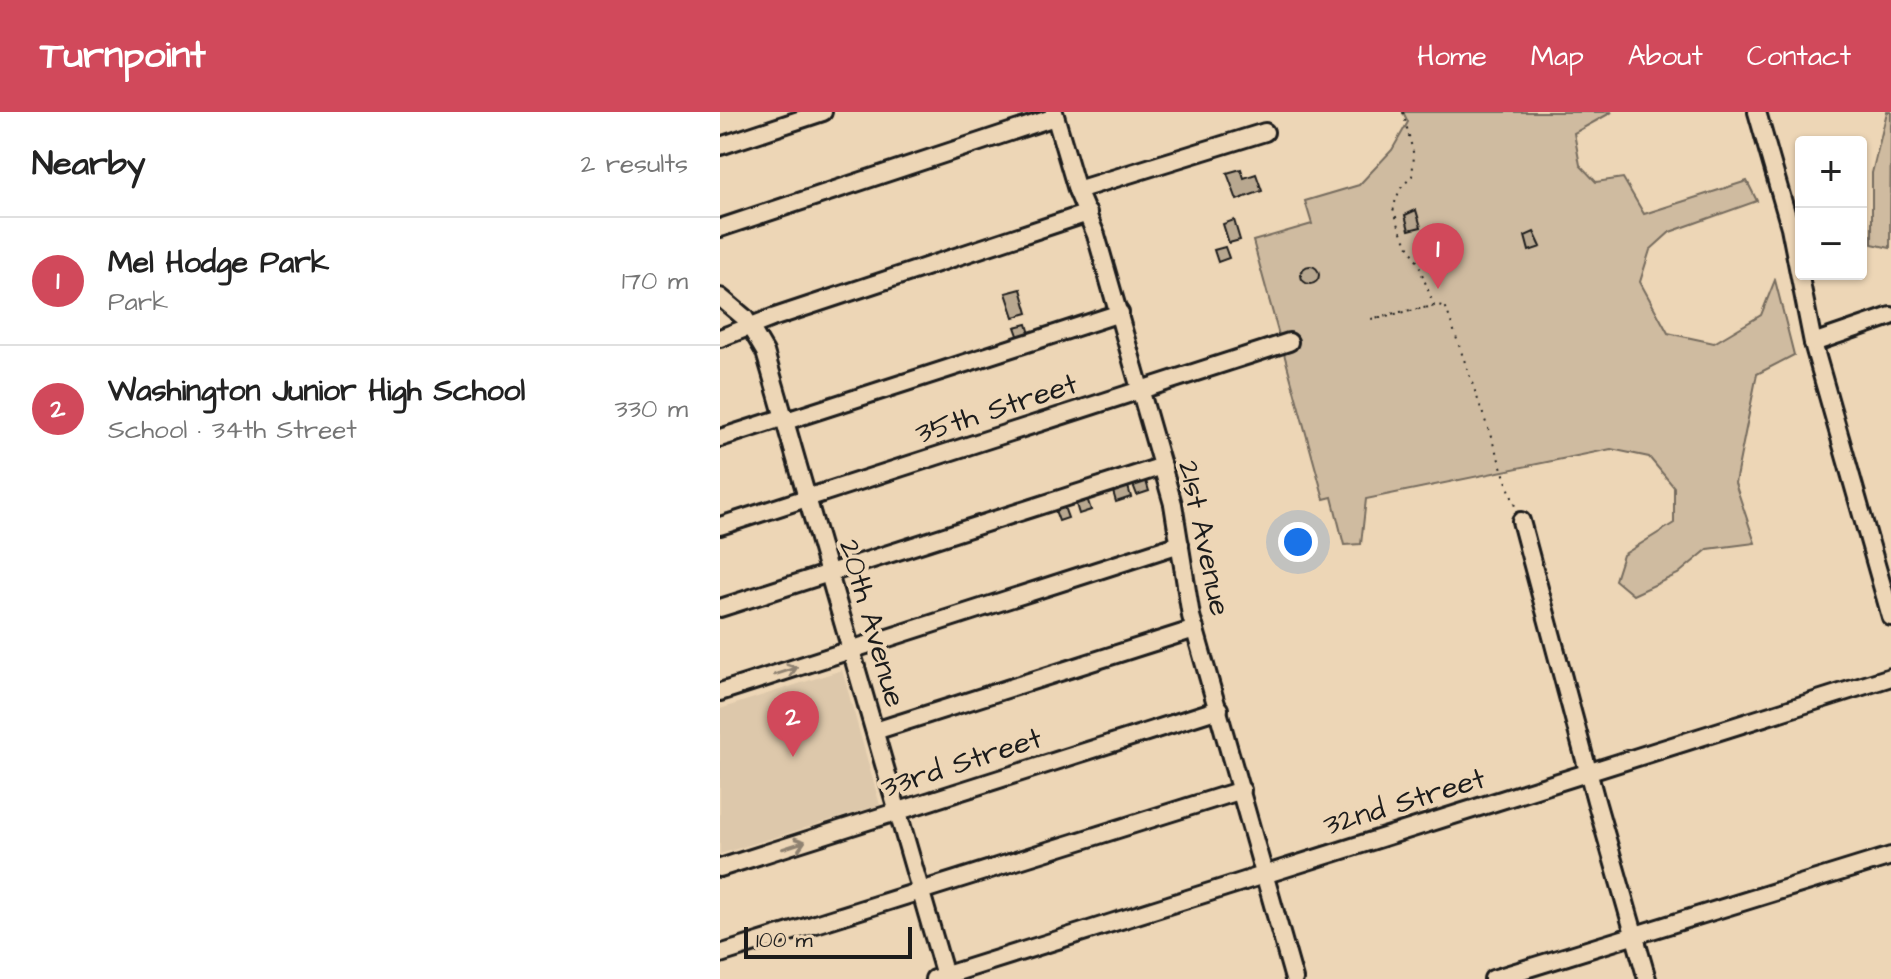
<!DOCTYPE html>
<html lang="en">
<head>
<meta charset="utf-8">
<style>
	:root { --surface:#fff; --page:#f6f6f6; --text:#222; --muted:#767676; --line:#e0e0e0; --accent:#d1495b }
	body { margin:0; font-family:"Architects Daughter",sans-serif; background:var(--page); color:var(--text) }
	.controls { position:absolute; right:24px; top:24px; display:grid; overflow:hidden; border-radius:8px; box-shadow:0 2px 6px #0004 }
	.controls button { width:72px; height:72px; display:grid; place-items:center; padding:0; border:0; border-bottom:2px solid var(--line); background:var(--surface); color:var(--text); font:40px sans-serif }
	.scale { position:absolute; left:24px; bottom:20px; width:168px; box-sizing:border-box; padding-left:8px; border:4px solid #1c1c1c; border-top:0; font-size:22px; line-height:28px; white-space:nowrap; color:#1c1c1c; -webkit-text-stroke:6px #edd6b6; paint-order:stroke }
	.you { position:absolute; left:578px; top:430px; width:28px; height:28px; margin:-20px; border:6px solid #fff; border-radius:50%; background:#1a73e8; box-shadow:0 0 0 12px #1a73e833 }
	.badge { display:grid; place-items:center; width:52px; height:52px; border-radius:50%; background:var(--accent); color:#fff; font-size:26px; font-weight:700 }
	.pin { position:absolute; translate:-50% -66px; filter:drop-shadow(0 2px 4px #0008) }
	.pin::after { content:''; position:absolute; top:42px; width:28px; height:24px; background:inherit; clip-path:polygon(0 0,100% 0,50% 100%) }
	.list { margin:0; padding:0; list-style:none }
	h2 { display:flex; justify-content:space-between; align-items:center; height:104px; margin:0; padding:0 32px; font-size:34px }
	h2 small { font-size:26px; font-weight:400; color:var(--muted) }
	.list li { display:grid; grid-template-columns:52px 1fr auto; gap:24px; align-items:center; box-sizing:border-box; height:128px; padding:0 32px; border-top:2px solid var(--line) }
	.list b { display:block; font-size:30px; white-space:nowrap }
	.list p { margin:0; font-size:26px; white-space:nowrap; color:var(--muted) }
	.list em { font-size:26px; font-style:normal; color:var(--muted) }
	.map { position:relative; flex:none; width:1171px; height:867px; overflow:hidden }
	header { display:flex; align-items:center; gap:48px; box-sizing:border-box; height:112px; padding:0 40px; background:var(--accent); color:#fff }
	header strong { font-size:38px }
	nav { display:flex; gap:44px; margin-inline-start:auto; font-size:28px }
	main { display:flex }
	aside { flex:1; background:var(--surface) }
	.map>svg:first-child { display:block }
	.built { fill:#ddc8ab }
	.green { fill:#cfbba0; stroke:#766c5e; stroke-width:2 }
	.building { fill:#b9a890; stroke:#1c1c1c; stroke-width:2 }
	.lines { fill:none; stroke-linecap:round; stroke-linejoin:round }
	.minor-casing { stroke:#1c1c1c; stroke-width:22 }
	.path { stroke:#1c1c1c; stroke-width:2; stroke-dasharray:2 6; stroke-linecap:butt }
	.minor { stroke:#edd6b6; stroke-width:16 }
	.oneway { stroke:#8f8271 }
	.labels { text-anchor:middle; stroke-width:8; stroke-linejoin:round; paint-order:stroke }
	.street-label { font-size:30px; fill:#1c1c1c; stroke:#edd6b6 }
</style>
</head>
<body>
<header>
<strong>Turnpoint</strong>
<nav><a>Home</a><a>Map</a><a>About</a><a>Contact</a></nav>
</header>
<main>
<aside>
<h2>Nearby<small>2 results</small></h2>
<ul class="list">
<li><span class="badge">1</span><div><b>Mel Hodge Park</b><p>Park</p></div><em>170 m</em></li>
<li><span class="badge">2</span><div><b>Washington Junior High School</b><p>School · 34th Street</p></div><em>330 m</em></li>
</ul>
</aside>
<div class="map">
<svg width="1171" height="867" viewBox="0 0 1171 867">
	<rect width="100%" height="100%" fill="#edd6b6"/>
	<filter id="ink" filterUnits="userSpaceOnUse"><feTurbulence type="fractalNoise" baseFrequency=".0125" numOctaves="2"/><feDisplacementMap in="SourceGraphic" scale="16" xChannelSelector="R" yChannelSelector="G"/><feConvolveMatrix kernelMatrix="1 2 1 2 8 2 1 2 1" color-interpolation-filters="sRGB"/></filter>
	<g filter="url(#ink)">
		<!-- built -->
		<polygon class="built" points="122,558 160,693 0,742 0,597"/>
		<!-- green -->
		<g class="green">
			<polygon points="683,0 892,0 854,21 860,53 876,70 903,66 924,102 1027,69 1037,89 950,120 930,138 920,170 948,221 994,231 1041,203 1055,168 1074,243 1037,262 1015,371 1035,431 988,437 958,462 913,483 895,468 903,443 954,411 954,375 929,345 891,337 646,387 641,432 624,433 612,385 604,387 533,129 592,112 585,89 639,73 672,38 688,10"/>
			<polygon points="1167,0 1171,0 1170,136 1152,132 1152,61"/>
		</g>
		<!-- building -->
		<g class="building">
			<polygon points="521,57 524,66 536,62 542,79 517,88 507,61"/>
			<polygon points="696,98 701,115 689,118 685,103"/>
			<polygon points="514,108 520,128 509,131 503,112"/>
			<polygon points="814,120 821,135 809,139 805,124"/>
			<polygon points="505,135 509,146 498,150 494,138"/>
			<circle cx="590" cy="163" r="9"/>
			<polygon points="301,177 308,201 294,205 286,181"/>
			<polygon points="307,212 310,222 299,226 295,215"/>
			<polygon points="425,366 429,379 417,383 412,370"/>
			<polygon points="407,371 411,385 396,390 392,376"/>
			<polygon points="367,386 371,398 359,402 355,389"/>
			<polygon points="344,395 348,406 339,409 335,398"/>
		</g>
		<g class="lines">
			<!-- minor casing -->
			<g class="minor-casing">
				<g id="minor">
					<polyline points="334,0 357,78 376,123 453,392 471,504 574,867"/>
					<polyline points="1037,0 1070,115 1093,231 1171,505"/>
					<polyline points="0,34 103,0"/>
					<polyline points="357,78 545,20"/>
					<polyline points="0,116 335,5"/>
					<polyline points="0,185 25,206 45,240 226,867"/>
					<polyline points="0,226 52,206 368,101"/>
					<polyline points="1093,231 1171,204"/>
					<polyline points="66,309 400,201"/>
					<polyline points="0,326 65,305"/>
					<polyline points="801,409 876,689 927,867"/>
					<polyline points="0,414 569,230"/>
					<polyline points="0,496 443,354"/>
					<polyline points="0,580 460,432"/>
					<polyline points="155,619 475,517"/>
					<polyline points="0,756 499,597"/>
					<polyline points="0,842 522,678"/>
					<polyline points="214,867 1171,565"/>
					<polyline points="773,867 1171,744"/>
				</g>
			</g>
			<!-- path -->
			<path class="path" d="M 683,0 L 694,44 L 692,64 L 680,77 L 673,96 L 681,120 L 698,151 L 714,194 L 651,207 C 676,200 700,196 725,193 L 796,397"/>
			<!-- minor -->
			<use href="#minor" class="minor"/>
		</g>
		<!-- one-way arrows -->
		<defs><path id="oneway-shaft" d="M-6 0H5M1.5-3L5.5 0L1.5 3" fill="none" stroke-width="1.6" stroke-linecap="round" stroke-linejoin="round" transform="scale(2)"/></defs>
		<g class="oneway">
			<use href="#oneway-shaft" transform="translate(66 559) rotate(-18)"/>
			<use href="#oneway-shaft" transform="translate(74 733) rotate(-18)"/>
		</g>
	</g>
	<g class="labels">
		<!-- street labels -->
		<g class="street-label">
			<text transform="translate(276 296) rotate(-18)" y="10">35th Street</text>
			<text transform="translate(485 426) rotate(78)" y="10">21st Avenue</text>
			<text transform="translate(153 511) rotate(74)" y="10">20th Avenue</text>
			<text transform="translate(241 650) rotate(-18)" y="10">33rd Street</text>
			<text transform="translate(684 689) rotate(-17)" y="10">32nd Street</text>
		</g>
	</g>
</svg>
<div class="controls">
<button>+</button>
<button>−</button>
</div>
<div class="scale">100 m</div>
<div class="you"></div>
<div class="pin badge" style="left:718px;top:177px">1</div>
<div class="pin badge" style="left:73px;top:645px">2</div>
</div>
</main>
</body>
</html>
